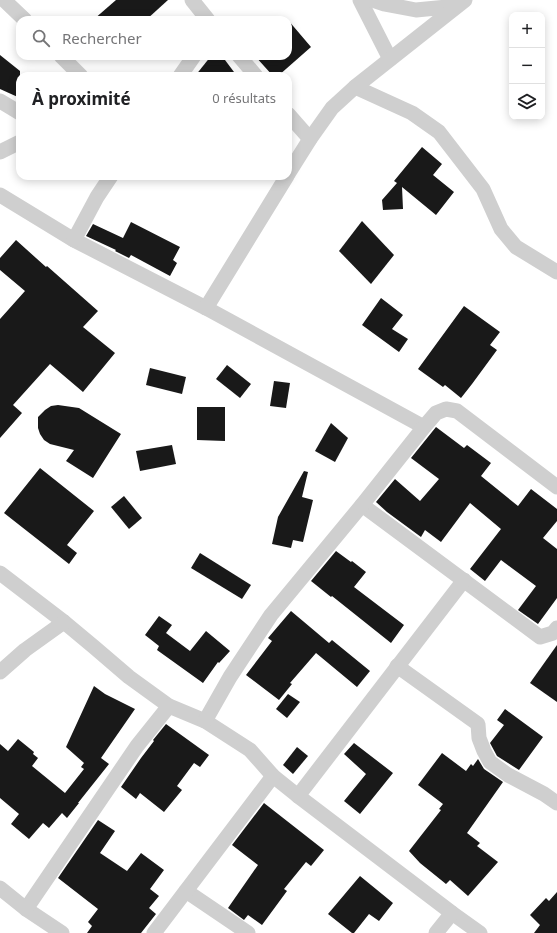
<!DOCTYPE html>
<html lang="fr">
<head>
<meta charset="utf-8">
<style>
	:root { --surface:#fff; --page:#f6f6f6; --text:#202124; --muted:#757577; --line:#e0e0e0 }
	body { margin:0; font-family:"Noto Sans",sans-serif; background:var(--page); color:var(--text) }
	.controls { position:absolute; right:12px; top:12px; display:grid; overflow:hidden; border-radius:8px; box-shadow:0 2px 10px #0003 }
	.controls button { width:36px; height:36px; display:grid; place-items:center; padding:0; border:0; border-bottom:1px solid var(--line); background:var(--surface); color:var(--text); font:20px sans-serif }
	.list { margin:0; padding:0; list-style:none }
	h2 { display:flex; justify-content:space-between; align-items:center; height:52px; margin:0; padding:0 16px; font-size:17px }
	h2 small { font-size:13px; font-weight:400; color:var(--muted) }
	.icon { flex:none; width:22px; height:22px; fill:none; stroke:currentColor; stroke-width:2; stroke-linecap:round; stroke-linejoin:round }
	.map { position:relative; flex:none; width:557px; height:933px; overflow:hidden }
	.search { position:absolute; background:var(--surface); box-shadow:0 2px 10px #0003; left:16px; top:16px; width:276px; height:44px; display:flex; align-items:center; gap:10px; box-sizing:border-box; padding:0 14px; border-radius:12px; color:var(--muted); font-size:15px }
	.panel { position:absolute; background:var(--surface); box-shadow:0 2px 10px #0003; left:16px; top:72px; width:276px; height:108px; border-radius:12px }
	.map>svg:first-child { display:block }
	.building { fill:#191919 }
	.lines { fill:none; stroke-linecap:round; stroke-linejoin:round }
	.street { stroke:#cfcfcf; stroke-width:15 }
</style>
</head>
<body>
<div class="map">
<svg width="557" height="933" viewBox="0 0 557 933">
	<rect width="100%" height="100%" fill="#fff"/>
	<!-- building -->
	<g class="building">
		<polygon points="116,0 168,0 146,20 93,20"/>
		<polygon points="288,20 311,47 278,76 273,76 255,56 288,56"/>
		<polygon points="0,55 20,71 20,98 0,89"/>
		<polygon points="211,56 222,56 237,76 195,76"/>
		<polygon points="422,147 442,164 433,175 454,192 436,215 402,187 403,209 383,210 382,200 397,183 394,181"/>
		<polygon points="362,221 394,255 371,284 339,251"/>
		<polygon points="131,222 180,247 173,260 177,263 170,276 131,255 129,258 115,251 116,250 86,236 93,224 123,238"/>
		<polygon points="16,240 46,267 47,266 98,311 83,327 115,353 83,392 50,364 13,405 22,413 0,438 0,319 25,291 0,270 0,258"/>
		<polygon points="381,298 403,315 392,329 408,339 399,352 362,325"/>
		<polygon points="464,306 500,332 490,345 497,350 472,384 461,398 445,385 443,387 418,369"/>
		<polygon points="227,365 251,384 240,398 216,379"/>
		<polygon points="150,368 186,377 182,394 146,385"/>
		<polygon points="274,381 290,383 286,408 270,406"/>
		<polygon points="58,405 79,408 121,434 93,478 66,461 74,450 50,444 44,440 40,434 38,428 38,417 45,410 51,406"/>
		<polygon points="197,407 225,407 225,441 197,440"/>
		<polygon points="331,423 348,438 335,462 315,451"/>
		<polygon points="436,427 464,448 467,445 491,463 481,476 518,506 531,489 557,509 557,521 543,538 557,549 557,598 538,624 518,610 536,586 501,560 485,581 470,569 501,529 470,503 441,542 425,530 421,537 387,512 376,502 395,479 420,501 439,479 411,458"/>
		<polygon points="172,445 176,464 140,471 136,451"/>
		<polygon points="40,468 94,511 67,545 77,553 69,564 4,513"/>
		<polygon points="304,471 308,472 302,497 313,500 303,542 293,540 291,548 272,544 278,517"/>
		<polygon points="124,496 142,518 129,529 111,507"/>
		<polygon points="336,551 351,562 352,561 366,572 354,587 404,625 391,643 332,596 331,597 311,581"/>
		<polygon points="200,553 251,585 242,599 191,568"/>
		<polygon points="291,611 329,643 332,640 370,671 357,687 316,653 290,683 292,684 279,700 246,675 272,641 268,638"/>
		<polygon points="159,616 172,625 166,633 190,651 206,631 230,651 219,663 218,662 203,683 157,650 159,646 145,635"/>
		<polygon points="557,645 557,702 530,683"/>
		<polygon points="94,686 105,694 135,709 101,758 109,764 78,803 79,803 67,818 62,813 49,828 43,823 29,839 11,824 19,814 0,798 0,744 8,751 18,739 34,752 33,754 38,758 32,766 65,793 84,769 81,767 84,763 66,747"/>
		<polygon points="288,694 300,702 287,718 276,709"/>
		<polygon points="505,709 543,737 519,770 497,756 490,743 504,725 497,720"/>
		<polygon points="166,724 209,755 200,767 194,763 177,786 182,790 164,812 140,793 136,799 121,787 141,758 154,741 153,740"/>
		<polygon points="354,743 393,773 360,814 344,801 366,774 344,754"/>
		<polygon points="297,747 308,756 293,774 283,765"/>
		<polygon points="442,753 466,771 471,764 473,766 478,759 484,769 503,782 467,833 480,843 477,846 498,862 468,896 450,880 446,884 420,863 409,851 441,810 439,809 443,804 418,785"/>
		<polygon points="264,803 324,850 311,866 306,862 284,889 287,891 262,925 248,915 244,920 228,908 258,865 232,845"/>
		<polygon points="98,820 115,831 100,853 127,871 141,853 164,870 150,889 159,896 149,908 156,914 141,933 87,933 92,926 88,922 98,909 58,878"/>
		<polygon points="360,876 393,903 379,921 369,914 354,933 352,933 328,914"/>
		<polygon points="557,892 557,933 534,933 540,925 530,915 546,898 549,901"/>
	</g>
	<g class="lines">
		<!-- street -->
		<g class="street">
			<polyline points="4,0 25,20"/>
			<polyline points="192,0 208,20"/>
			<polyline points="360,0 390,59"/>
			<polyline points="372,0 384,4 416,10 457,6"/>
			<polyline points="61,56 81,76"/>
			<polyline points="239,56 256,76"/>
			<polyline points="180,76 194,56"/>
			<polyline points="355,87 412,113 439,132 483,189 501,229 516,247 557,272"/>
			<polyline points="0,101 20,113"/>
			<polyline points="288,114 310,139"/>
			<polyline points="0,152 20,142"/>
			<polyline points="288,174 310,139 332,108 355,87 465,0"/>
			<polyline points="0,195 74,240 206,308 424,427"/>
			<polyline points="74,240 97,197 111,176"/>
			<polyline points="206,308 287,176"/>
			<polyline points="362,505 540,637 553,633 557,628"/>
			<polyline points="0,573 64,622 94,647 129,677 169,706 205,721 250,750 273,776 298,796 452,913 480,933"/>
			<polyline points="397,666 478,724 479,738 484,751 490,762 508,775 544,794 557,803"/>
			<polyline points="0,672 25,650 64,622"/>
			<polyline points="205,721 230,677 271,615 362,505 424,427 436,413 446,409 457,411 557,487"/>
			<polyline points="298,796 464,580"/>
			<polyline points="0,888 26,909 62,933"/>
			<polyline points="186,891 248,933"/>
			<polyline points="26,909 137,746 169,706"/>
			<polyline points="154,933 273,776"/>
			<polyline points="436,933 452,913"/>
		</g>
	</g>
</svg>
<div class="controls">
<button>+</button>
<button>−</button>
<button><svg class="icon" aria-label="layers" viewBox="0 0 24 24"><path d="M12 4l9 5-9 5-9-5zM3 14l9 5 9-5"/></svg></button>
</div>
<div class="search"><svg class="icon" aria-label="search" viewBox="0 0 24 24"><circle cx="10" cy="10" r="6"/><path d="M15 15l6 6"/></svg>Rechercher</div>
<section class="panel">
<h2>À proximité<small>0 résultats</small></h2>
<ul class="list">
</ul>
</section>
</div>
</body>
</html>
